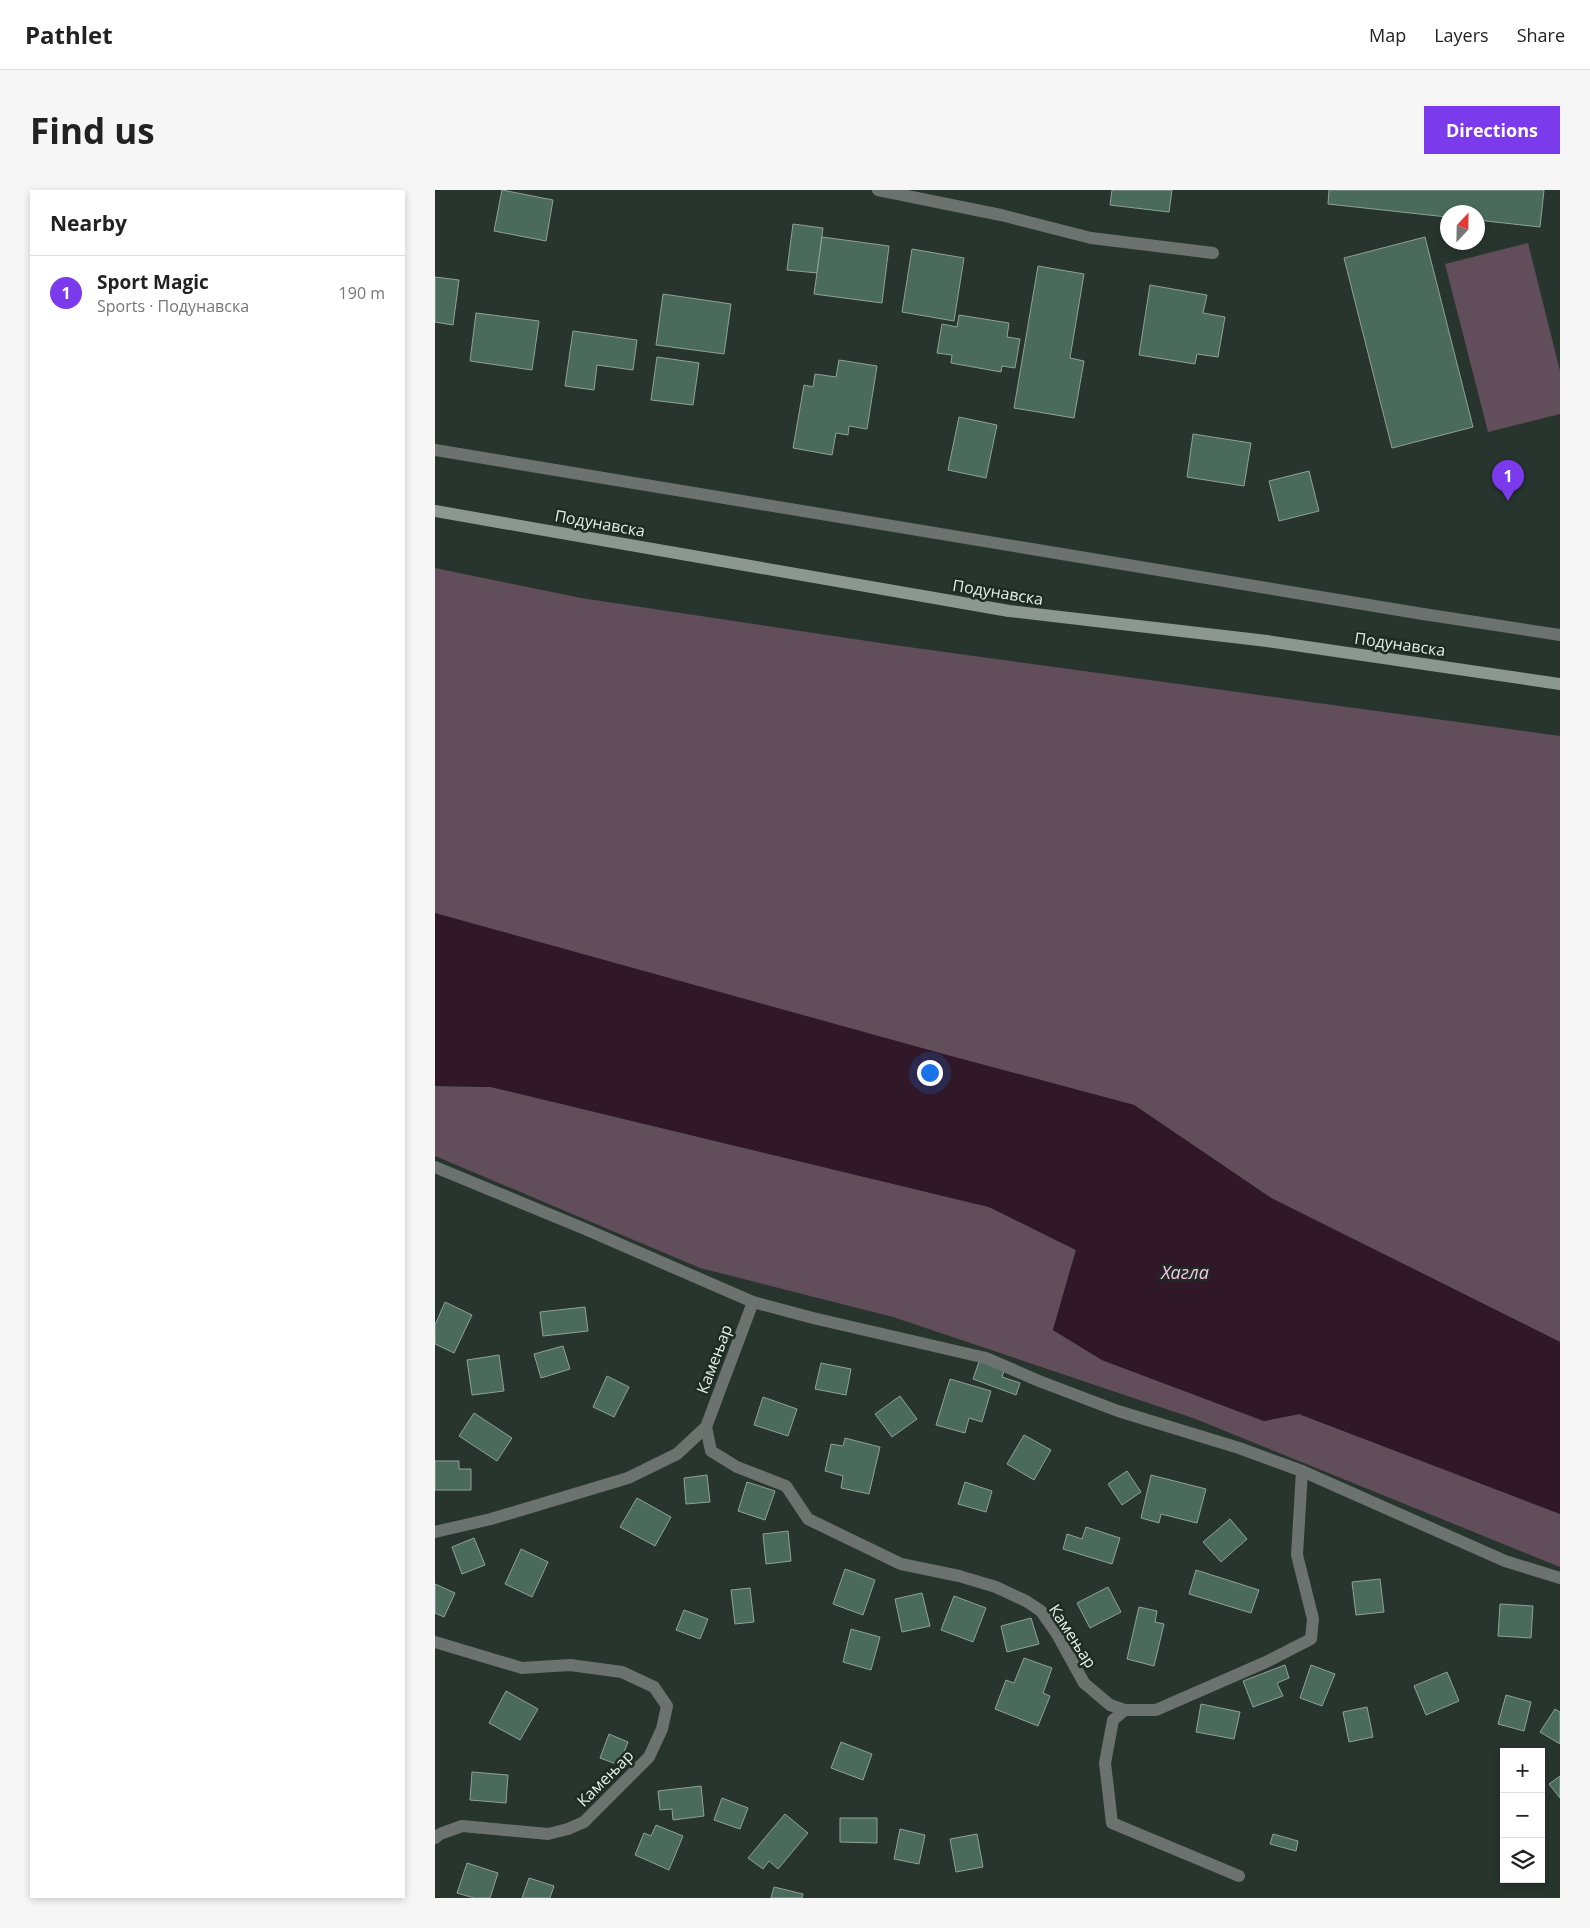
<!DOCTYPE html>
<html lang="en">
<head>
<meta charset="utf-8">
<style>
	:root { --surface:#fff; --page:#f6f6f6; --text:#222; --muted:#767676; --line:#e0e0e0; --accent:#7c3aed }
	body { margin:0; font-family:"Open Sans",sans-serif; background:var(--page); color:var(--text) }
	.controls { position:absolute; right:15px; bottom:15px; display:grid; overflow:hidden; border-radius:0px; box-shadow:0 2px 8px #0003 }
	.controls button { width:45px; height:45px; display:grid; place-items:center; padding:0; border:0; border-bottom:1px solid var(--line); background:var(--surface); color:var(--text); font:25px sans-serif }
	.compass { position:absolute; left:1005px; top:15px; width:45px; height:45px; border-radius:50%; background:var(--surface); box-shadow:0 2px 8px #0003; rotate:22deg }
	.you { position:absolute; left:494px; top:882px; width:18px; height:18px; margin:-12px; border:4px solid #fff; border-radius:50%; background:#1a73e8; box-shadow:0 0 0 8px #1a73e833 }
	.badge { display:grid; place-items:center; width:32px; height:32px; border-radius:50%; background:var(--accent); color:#fff; font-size:16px; font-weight:700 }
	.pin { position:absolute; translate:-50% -41px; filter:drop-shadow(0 1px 2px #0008) }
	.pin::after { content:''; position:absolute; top:26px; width:18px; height:15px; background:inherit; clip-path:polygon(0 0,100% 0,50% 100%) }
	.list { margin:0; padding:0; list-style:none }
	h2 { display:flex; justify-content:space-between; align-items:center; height:65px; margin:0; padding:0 20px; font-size:21px }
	h2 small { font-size:16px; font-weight:400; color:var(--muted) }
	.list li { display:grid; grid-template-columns:32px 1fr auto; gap:15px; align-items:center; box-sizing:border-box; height:75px; padding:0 20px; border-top:1px solid var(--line) }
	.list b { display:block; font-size:19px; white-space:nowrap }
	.list p { margin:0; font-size:16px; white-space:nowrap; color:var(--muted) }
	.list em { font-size:16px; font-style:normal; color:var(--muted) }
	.icon { flex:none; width:28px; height:28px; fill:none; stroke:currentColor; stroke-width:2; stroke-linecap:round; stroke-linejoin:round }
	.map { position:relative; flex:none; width:1125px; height:1708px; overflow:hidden; border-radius:0px }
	header { display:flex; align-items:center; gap:30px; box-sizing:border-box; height:70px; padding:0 25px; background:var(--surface); border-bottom:1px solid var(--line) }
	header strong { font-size:24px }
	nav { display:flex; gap:28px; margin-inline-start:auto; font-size:18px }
	.intro { display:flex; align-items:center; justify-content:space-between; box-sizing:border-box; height:120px; padding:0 30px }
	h1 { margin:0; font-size:35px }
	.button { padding:12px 22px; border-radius:0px; background:var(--accent); color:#fff; font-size:18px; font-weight:700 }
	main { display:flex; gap:30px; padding:0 30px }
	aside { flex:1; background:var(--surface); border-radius:0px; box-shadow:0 2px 8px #0003 }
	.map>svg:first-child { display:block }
	.green { fill:#624d5a }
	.water { fill:#301828 }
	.building { fill:#4a6b5b; stroke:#90a198 }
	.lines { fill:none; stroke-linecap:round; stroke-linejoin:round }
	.lane { stroke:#6b726f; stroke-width:12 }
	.street { stroke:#6b726f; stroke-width:12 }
	.secondary { stroke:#8c9791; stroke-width:12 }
	.labels { text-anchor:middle; stroke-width:5; stroke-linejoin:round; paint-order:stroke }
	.street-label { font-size:16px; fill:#e5eee9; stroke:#1d2b24 }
	.water-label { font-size:18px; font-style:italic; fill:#fbc4e7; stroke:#1d2b24 }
</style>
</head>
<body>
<header>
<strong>Pathlet</strong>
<nav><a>Map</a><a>Layers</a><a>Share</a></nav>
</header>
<div class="intro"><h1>Find us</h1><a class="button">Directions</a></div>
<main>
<aside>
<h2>Nearby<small></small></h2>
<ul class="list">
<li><span class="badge">1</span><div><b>Sport Magic</b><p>Sports · Подунавска</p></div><em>190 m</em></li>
</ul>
</aside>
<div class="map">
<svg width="1125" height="1708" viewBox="0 0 1125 1708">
	<rect width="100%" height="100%" fill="#27352e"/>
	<!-- green -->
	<g class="green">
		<polygon points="1093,53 1125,181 1125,224 1053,242 1010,74"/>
		<polygon points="0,378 146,408 459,455 1125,546 1125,1152 836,1008 699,915 146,768 0,725"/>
		<polygon points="0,896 56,897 554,1017 641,1060 618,1140 667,1170 829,1231 864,1224 1118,1320 1125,1324 1125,1377 758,1228 458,1127 265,1078 0,966"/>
	</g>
	<!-- water -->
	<polygon class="water" points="0,723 505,863 699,915 836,1008 1125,1152 1125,1324 864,1224 829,1231 667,1170 618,1140 641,1060 554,1017 56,897 0,896"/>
	<!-- building -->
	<g class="building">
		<polygon points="67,0 118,10 111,51 59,41"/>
		<polygon points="677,0 737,0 734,22 675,15"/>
		<polygon points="894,0 1109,0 1105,37 1042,30 1042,22 1012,22 1012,27 893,14"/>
		<polygon points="358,34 388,38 382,83 352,80"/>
		<polygon points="387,47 454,56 447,113 379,104"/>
		<polygon points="990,47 1038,237 957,258 909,68"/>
		<polygon points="477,59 529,68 519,131 467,122"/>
		<polygon points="603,76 649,84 635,168 649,171 639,228 579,218"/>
		<polygon points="0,87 24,90 18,135 0,132"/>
		<polygon points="715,95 772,105 768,123 790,127 783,167 762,164 760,174 704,165"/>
		<polygon points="228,104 296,114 289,164 221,155"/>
		<polygon points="41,123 104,131 97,180 35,171"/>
		<polygon points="524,125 574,133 572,147 585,149 580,178 567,176 566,182 516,173 517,165 502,163 507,134 522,137"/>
		<polygon points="138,141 202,150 198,180 162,175 159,200 130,196"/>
		<polygon points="222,167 264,173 258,215 216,210"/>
		<polygon points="404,170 442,176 432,239 414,236 413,245 401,243 397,265 358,258 369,195 378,197 380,184 401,187"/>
		<polygon points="524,227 562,235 551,288 513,280"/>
		<polygon points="758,244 816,253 809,296 752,287"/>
		<polygon points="874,281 884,321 844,331 834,291"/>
		<polygon points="10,1112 37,1125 19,1163 0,1154 0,1135"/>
		<polygon points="150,1117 153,1141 108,1146 105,1122"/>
		<polygon points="128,1156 135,1179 106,1188 99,1164"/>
		<polygon points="64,1165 69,1201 37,1205 32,1170"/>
		<polygon points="545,1169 570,1178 567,1187 585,1193 581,1205 538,1189"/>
		<polygon points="386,1173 416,1179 411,1205 380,1199"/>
		<polygon points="172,1186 194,1197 179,1227 158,1217"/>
		<polygon points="515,1189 556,1201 547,1232 534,1228 530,1243 501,1235"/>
		<polygon points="465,1206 482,1229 457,1247 440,1224"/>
		<polygon points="328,1207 362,1219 353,1246 319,1235"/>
		<polygon points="39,1223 77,1248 62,1271 24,1246"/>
		<polygon points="589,1245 616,1260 599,1290 572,1274"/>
		<polygon points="410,1248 445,1257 434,1304 406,1298 408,1286 390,1281 396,1254 408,1256"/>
		<polygon points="0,1271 24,1271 24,1279 36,1279 36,1300 0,1300"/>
		<polygon points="692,1281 706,1302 687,1315 673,1294"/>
		<polygon points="272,1285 275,1312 251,1314 249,1288"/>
		<polygon points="716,1285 771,1299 762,1333 726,1324 724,1333 706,1328"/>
		<polygon points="312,1292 340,1301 330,1330 303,1321"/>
		<polygon points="530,1292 557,1301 551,1322 523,1314"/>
		<polygon points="202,1308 236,1327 220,1356 185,1337"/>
		<polygon points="795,1329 812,1349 786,1372 768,1352"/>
		<polygon points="651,1337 685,1348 677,1374 628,1359 632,1344 647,1349"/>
		<polygon points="353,1341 356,1371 331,1374 328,1344"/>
		<polygon points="39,1348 50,1375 27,1384 17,1357"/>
		<polygon points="86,1359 113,1372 97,1407 70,1394"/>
		<polygon points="410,1379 440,1390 428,1425 398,1414"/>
		<polygon points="761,1380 824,1400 816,1423 754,1404"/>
		<polygon points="945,1389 949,1422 921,1425 917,1392"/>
		<polygon points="0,1394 20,1403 9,1427 0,1423"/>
		<polygon points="673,1397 686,1422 655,1438 642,1413"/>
		<polygon points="315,1398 319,1432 300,1434 296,1400"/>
		<polygon points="487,1403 495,1436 467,1442 460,1409"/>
		<polygon points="519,1406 551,1418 538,1452 506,1440"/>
		<polygon points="1065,1414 1098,1416 1096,1448 1063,1446"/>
		<polygon points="704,1417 722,1421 720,1432 729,1434 719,1476 692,1469"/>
		<polygon points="249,1420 273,1429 265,1449 241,1440"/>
		<polygon points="596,1428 604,1454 572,1462 566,1436"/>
		<polygon points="416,1439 445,1447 436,1480 408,1472"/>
		<polygon points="589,1468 617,1478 608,1503 615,1506 603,1536 560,1519 571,1490 579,1493"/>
		<polygon points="850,1475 854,1488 842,1493 848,1506 818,1517 808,1491"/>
		<polygon points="876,1475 900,1484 887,1516 865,1508"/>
		<polygon points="1012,1482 1024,1511 991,1525 979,1496"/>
		<polygon points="71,1501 103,1519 85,1550 54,1533"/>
		<polygon points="1071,1505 1096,1512 1089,1541 1063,1534"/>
		<polygon points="766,1514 805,1522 799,1549 761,1542"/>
		<polygon points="932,1517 938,1547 914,1552 908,1522"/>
		<polygon points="1120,1519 1125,1522 1125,1554 1105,1542"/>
		<polygon points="174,1544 193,1552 184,1575 165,1568"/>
		<polygon points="406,1552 437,1564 428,1590 396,1578"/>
		<polygon points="37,1582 73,1585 71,1613 35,1610"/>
		<polygon points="1125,1586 1125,1608 1114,1594"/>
		<polygon points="266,1596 269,1626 238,1630 237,1619 225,1620 223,1601"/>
		<polygon points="287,1608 313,1618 305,1639 279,1630"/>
		<polygon points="350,1624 373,1643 343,1679 334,1671 328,1679 313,1668"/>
		<polygon points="405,1628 442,1628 442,1653 405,1652"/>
		<polygon points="221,1635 248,1646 234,1680 200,1665 209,1643 216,1646"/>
		<polygon points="465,1639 490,1645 484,1674 459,1669"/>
		<polygon points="542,1644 548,1677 521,1682 515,1649"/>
		<polygon points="838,1644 863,1651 861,1661 835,1654"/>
		<polygon points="32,1673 63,1683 55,1708 39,1708 22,1703"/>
		<polygon points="94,1688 119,1696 115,1708 87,1708"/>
		<polygon points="339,1697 368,1704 367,1708 336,1708"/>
	</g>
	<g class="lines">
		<!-- lane -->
		<g class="lane">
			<polyline points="988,424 1125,445"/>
			<polyline points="690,1520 678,1530 670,1573 677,1633 804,1686"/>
		</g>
		<!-- street -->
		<g class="street">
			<polyline points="443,0 566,25 656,48 778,63"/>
			<polyline points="0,260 988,424"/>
			<polyline points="0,977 150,1039 318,1112 378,1128 551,1168 604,1191 683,1221 804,1258 867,1281 1070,1371 1125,1388"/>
			<polyline points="271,1237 276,1261 302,1277 351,1296 373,1329 466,1374 524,1386 561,1397 591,1411 606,1421 622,1444 649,1493 675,1515 690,1520 721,1520 831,1472 876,1449 878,1429 862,1365 867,1281"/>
			<polyline points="0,1342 56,1329 193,1288 242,1264 271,1237 318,1112"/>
			<polyline points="0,1452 87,1478 135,1475 187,1482 219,1497 232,1516 227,1539 214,1567 149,1632 133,1639 113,1644 27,1636 5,1644 0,1648"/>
		</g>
		<!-- secondary -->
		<polyline class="secondary" points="0,321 574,421 832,451 1125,494"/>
	</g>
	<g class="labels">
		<!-- street labels -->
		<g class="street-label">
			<text transform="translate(165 333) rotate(10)" y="6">Подунавска</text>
			<text transform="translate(563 402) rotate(9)" y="6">Подунавска</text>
			<text transform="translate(965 454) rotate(8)" y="6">Подунавска</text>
			<text transform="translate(279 1169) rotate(-69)" y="6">Камењар</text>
			<text transform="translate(638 1446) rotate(57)" y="6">Камењар</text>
			<text transform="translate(170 1588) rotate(-45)" y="6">Камењар</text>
		</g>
		<!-- water labels -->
		<g class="water-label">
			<text x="750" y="1089">Хагла</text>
		</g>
	</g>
</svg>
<div class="controls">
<button>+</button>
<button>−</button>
<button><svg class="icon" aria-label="layers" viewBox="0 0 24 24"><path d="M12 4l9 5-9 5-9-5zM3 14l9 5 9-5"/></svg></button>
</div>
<svg class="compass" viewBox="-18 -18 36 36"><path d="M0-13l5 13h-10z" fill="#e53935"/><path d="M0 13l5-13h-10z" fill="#767676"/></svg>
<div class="you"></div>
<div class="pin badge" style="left:1073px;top:311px">1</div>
</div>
</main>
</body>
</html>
